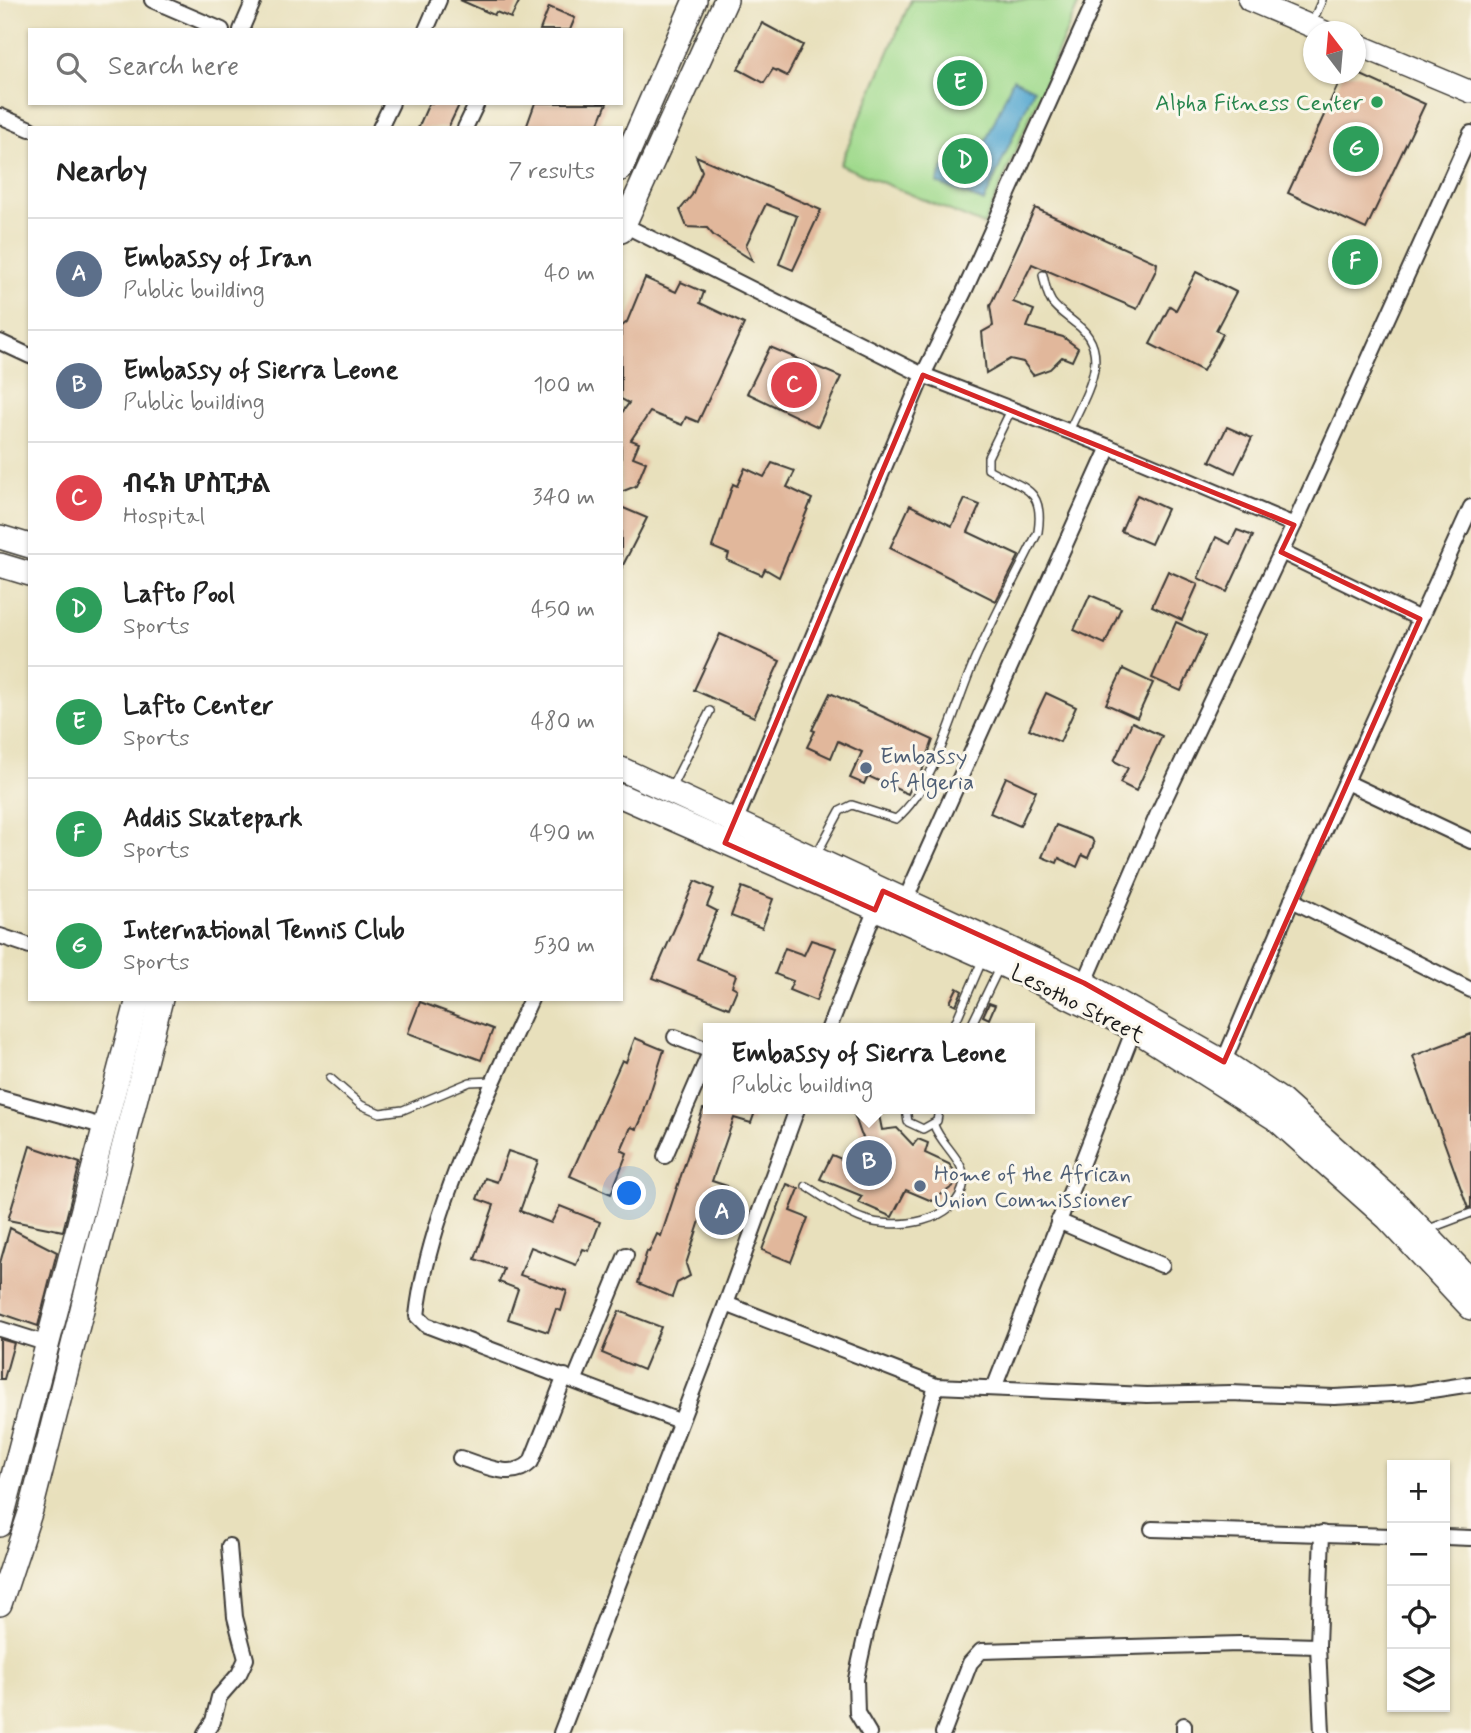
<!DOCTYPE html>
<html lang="en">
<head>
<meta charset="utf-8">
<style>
	:root { --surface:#fff; --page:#f2f2f2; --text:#222; --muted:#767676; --line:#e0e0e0; --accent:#d1495b }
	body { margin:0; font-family:Mynerve,"Noto Sans Ethiopic",sans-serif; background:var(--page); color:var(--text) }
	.controls { position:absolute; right:21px; bottom:21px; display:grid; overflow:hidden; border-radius:0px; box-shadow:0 2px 5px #0004 }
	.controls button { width:63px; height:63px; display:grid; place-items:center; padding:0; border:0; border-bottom:2px solid var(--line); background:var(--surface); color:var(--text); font:35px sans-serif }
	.compass { position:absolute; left:1303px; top:21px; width:63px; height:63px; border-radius:50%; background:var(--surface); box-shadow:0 2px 5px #0004; rotate:344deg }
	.you { position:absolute; left:630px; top:1194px; width:24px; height:24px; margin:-18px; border:5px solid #fff; border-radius:50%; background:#1a73e8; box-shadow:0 0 0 10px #1a73e833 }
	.badge { display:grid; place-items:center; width:46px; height:46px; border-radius:50%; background:var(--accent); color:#fff; font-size:23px; font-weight:700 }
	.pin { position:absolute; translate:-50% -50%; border:4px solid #fff; box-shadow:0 2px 7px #0006 }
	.popup { position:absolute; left:703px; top:1023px; width:332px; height:91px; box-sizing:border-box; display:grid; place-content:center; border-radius:0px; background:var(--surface); filter:drop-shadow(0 2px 5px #0005); font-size:23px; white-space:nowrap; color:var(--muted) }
	.popup b { font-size:26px; color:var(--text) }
	.popup::after { content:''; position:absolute; left:50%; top:100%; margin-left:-14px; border:14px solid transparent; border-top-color:var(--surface) }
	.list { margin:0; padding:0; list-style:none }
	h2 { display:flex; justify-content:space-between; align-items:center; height:91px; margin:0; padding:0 28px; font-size:30px }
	h2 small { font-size:23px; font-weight:400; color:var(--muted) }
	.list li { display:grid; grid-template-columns:46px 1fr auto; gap:21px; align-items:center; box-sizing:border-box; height:112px; padding:0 28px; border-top:2px solid var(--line) }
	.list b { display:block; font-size:26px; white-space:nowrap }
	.list p { margin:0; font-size:23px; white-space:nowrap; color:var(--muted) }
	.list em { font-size:23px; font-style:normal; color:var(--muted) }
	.icon { flex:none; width:38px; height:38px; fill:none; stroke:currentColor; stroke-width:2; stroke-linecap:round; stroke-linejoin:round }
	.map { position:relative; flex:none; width:1471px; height:1733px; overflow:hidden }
	.search { position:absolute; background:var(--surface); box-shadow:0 2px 5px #0004; left:28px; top:28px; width:595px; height:77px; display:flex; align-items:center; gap:18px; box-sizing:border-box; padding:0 24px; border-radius:0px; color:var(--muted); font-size:26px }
	.panel { position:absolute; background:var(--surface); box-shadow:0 2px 5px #0004; left:28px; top:126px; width:595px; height:875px; border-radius:0px }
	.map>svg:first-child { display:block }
	.green { fill:#a0da8d; stroke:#5e7b54; stroke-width:2 }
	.water { fill:#55a7d0; stroke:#386276; stroke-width:2 }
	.building { fill:#e1b79b }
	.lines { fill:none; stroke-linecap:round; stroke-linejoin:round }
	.lane-casing { stroke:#3b3934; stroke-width:10 }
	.street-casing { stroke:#3b3934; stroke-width:18 }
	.secondary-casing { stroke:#3b3934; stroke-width:24 }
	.primary-casing { stroke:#3b3934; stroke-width:26 }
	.lane { stroke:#fff; stroke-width:7 }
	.street { stroke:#fff; stroke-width:14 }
	.secondary { stroke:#fff; stroke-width:21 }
	.primary { stroke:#fff; stroke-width:23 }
	.marked { fill:none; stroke:#d62828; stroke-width:5; stroke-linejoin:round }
	.leisure-dot { fill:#2e9e5b; stroke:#fbf7ec; stroke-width:2.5 }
	.service-dot { fill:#5c6f8a; stroke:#fbf7ec; stroke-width:2.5 }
	.labels { text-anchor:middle; stroke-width:6; stroke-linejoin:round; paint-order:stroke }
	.leisure-label { font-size:23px; fill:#27864d; stroke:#fbf7ec; text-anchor:end }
	.service-label { font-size:23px; fill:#4e5e75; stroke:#fbf7ec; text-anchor:start }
	.street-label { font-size:23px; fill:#1c1c1c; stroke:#fbf7ec }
</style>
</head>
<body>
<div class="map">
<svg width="1471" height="1733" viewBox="0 0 1471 1733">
	<rect width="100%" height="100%" fill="#fbf7ec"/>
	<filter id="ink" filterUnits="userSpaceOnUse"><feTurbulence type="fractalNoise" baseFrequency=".0143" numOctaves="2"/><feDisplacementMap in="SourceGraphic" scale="14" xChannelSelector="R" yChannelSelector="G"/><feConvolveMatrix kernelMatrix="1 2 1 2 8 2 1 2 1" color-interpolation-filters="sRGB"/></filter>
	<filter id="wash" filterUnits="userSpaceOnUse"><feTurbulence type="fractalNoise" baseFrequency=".00686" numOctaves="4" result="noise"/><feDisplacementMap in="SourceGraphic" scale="28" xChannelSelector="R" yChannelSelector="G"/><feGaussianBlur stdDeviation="1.57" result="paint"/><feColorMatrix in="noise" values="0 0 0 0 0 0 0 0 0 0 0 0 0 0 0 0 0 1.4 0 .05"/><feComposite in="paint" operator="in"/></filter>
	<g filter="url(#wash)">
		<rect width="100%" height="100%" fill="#e8e0bc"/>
		<!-- green -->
		<polygon class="green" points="911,0 1080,0 984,225 840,165"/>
		<!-- water -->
		<path class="water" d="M 1013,79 L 1034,89 L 984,202 L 937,183 C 943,163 962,143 984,145 Z"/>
		<g id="blocks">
			<!-- building -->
			<g class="building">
				<polygon points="460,0 520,0 511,18 496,12 494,15"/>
				<polygon points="549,7 575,18 570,30 540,30"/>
				<polygon points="762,23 803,45 787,76 773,69 764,83 738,69"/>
				<polygon points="1343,74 1359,74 1425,104 1366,229 1288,193"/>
				<polygon points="429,103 460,103 448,128 418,128"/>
				<polygon points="535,103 607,103 597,128 526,128"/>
				<polygon points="696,156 821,210 793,270 779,264 797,216 766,204 746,245 752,260 714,236 707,228 687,227 680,210 692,195 702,171"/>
				<polygon points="1035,208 1157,263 1156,270 1137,309 1032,264 1013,302 1034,310 1027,327 1063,337 1078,348 1072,361 1062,357 1050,369 1033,375 1023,362 1010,359 986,373 982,332 993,326 990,306"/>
				<polygon points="1196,272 1236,292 1216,330 1223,334 1203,371 1150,344 1170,306 1176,310"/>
				<polygon points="645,278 676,292 681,282 704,292 700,303 744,324 698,422 686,417 682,425 650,412 631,440 639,443 633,457 646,462 636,486 621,492 621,414 629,403 621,399 621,327 627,322"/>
				<polygon points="770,347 841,377 818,427 747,393"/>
				<polygon points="1227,427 1252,438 1235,473 1210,461"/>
				<polygon points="772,463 795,471 787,487 812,499 779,577 765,569 762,575 727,560 729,554 712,547 733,484 737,486 745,468 764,477"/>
				<polygon points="1137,495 1167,509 1151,544 1121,531"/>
				<polygon points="965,499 980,505 968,532 1019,556 996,601 890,548 910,505 952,526"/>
				<polygon points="621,507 647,518 621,569"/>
				<polygon points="1237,530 1253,536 1227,592 1198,578 1216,537 1230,544"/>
				<polygon points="1168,571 1198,584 1182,620 1152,606"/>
				<polygon points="1090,595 1121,608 1105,644 1074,630"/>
				<polygon points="1176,622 1206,636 1181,691 1152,678"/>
				<polygon points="720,634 780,661 754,717 694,690"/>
				<polygon points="1123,669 1153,683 1137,718 1106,704"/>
				<polygon points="830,693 933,740 919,780 915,779 908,794 868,776 864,784 850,778 862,752 838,741 831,758 807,747 815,731 812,730"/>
				<polygon points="1046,693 1076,707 1060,742 1029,729"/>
				<polygon points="1132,722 1162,736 1136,791 1120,783 1128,768 1114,761"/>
				<polygon points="1006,777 1036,791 1020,826 990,813"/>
				<polygon points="1056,825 1092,839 1094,844 1088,858 1082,855 1077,867 1059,858 1057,863 1042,857"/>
				<polygon points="695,881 714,889 707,906 717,911 697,959 736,975 732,986 737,989 729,1008 653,978"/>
				<polygon points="742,887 773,899 762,928 731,916"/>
				<polygon points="811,940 836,948 816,1001 789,990 793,981 775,974 785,948 804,955"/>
				<polygon points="957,988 962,991 956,1005 950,1002"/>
				<polygon points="420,1002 493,1029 481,1060 408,1033"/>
				<polygon points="989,1003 995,1005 989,1019 983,1016"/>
				<polygon points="1471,1034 1471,1207 1468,1208 1413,1056"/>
				<polygon points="635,1038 664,1050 642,1118 637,1129 631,1127 621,1150 627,1153 611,1194 570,1176 622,1060 626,1062"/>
				<polygon points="703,1109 756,1109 751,1123 734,1118 712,1181 727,1186 722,1201 708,1196 686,1264 690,1276 677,1283 672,1297 638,1283 647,1251 649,1252 657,1234 661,1236"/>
				<polygon points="878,1110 882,1130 897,1128 913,1145 918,1139 928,1143 925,1153 949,1164 956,1173 955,1185 932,1201 906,1190 892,1217 858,1202 862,1196 820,1179 832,1155 889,1179 861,1134 854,1114"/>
				<polygon points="30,1146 80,1163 63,1231 8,1220"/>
				<polygon points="508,1151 538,1161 520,1211 551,1223 560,1206 600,1222 589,1251 583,1249 576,1265 531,1247 520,1275 567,1291 561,1311 556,1309 548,1332 508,1319 518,1289 499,1282 504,1269 475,1259 494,1205 477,1199 485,1178 497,1182"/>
				<polygon points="787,1184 799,1189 790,1211 808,1218 791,1262 762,1250"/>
				<polygon points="10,1228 57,1252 38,1326 0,1313 0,1263"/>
				<polygon points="619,1311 661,1327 643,1370 602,1353"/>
				<polygon points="0,1339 14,1343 4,1379 0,1379"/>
			</g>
		</g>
	</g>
	<g filter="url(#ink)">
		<use href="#blocks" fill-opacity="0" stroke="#3b3934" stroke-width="2"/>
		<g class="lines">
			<!-- lane casing -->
			<g class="lane-casing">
				<g id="lane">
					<polyline points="1311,25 1322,0"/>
					<path d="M 1043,275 C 1049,305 1052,305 1075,323 C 1115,352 1085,395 1069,431"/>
					<polyline points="670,790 710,711"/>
					<path d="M 815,857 L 840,811 L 852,805 L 896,819 C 937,785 954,705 976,657 C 995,615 1017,574 1038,532 C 1045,487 1023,489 988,469 L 988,457 L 1011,410"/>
					<polyline points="953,1028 982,961"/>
					<polyline points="970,1028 1000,966"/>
					<polyline points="330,1078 361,1105 380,1113 403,1110 470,1082 494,1081"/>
					<polyline points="906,1109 908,1122 923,1129 937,1121 939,1109"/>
					<path d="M 806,1186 C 824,1197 843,1212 863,1219 C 894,1230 958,1224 964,1182 C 966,1161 940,1144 934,1125"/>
					<polyline points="1426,1230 1471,1213"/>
				</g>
			</g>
			<!-- street casing -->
			<g class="street-casing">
				<g id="street">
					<polyline points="152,0 222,30"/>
					<polyline points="241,30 254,0"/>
					<polyline points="426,30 439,0"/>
					<polyline points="0,116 30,129"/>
					<polyline points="380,128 392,103"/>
					<polyline points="465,128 477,103"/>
					<polyline points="624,225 923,375 1109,447 1294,525"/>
					<polyline points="0,342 30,356"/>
					<polyline points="1281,552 1420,619"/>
					<polyline points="1346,782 1471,841"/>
					<polyline points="732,829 923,375 964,292 1095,0"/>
					<polyline points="1292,900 1471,990"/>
					<polyline points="903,905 1109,447"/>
					<polyline points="0,936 30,946"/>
					<polyline points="1082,989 1159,811 1294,525 1471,133"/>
					<path d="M 531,999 C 489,1091 428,1216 417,1316 L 426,1325 L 679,1421"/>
					<polyline points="829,1028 878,903"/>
					<polyline points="675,1037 708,1050"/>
					<polyline points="1221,1068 1292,900 1471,507"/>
					<polyline points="0,1098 106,1127"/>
					<polyline points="665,1156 708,1057"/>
					<polyline points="1058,1221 1162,1265"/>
					<polyline points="726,1304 936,1386 1147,1395 1230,1393 1334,1397 1412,1393 1471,1384"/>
					<polyline points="0,1329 48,1344"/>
					<polyline points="575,1379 626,1255"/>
					<polyline points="994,1388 1136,1024"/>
					<path d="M 460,1458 C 483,1465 512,1481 531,1462 L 565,1376"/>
					<polyline points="1152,1529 1392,1536"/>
					<polyline points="1445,1537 1471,1538"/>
					<polyline points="1184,1725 1184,1733"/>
					<polyline points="205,1733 213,1721 219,1697 239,1674 246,1659 235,1617 229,1546"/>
					<polyline points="561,1733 726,1304 797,1109"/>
					<polyline points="869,1733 857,1713 856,1679 866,1633 936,1386"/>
					<polyline points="943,1733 970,1663 981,1651 1240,1644 1318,1646"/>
					<polyline points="1322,1733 1318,1646 1322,1533"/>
				</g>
			</g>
			<!-- secondary casing -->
			<g class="secondary-casing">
				<g id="secondary">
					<polyline points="1249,0 1325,32"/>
					<polyline points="1356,44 1471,92"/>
				</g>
			</g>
			<!-- primary casing -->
			<g class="primary-casing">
				<g id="primary">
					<polyline points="621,169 695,0"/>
					<polyline points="621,231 726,0"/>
					<polyline points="0,537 30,546"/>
					<polyline points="0,565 30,574"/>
					<polyline points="621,769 1084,983 1224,1062 1281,1100 1399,1206 1471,1281"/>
					<polyline points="621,796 1001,964 1134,1029 1276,1119 1387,1218 1471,1308"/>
					<polyline points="0,1525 138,999"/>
					<polyline points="0,1604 31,1510 161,999"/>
				</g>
			</g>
			<!-- lane -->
			<use href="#lane" class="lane"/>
			<!-- street -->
			<use href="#street" class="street"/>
			<!-- secondary -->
			<use href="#secondary" class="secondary"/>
			<!-- primary -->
			<use href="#primary" class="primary"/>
		</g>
	</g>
	<!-- marked area -->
	<path class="marked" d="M 923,375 L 1294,525 L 1281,552 L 1420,619 L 1224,1062 L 1084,983 L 883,891 L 875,910 L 725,843 Z"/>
	<!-- markers -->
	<circle class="leisure-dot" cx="1377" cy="102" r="7"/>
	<g class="service-dot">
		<circle cx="866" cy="768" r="7"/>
		<circle cx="920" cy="1186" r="7"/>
	</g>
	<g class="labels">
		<!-- leisure labels -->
		<g class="leisure-label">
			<text x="1363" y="110">Alpha Fitness Center</text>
		</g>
		<!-- service labels -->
		<g class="service-label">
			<text x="880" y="763">Embassy<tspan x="880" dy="26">of Algeria</tspan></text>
			<text x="934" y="1181">Home of the African<tspan x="934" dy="26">Union Commissioner</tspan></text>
		</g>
		<!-- street labels -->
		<g class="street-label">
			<text transform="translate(1078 1003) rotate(27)" y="8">Lesotho Street</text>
		</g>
	</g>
</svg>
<div class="controls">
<button>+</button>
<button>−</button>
<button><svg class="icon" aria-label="locate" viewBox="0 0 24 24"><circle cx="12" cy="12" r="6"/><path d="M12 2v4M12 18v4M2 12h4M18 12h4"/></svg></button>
<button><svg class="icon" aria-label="layers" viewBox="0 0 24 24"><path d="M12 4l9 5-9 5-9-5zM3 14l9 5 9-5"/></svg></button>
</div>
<svg class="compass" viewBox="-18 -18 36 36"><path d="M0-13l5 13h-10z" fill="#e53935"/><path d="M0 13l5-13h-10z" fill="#767676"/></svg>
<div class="you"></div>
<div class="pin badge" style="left:722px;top:1212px;background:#5c6f8a">A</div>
<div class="pin badge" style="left:869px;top:1163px;background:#5c6f8a">B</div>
<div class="popup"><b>Embassy of Sierra Leone</b>Public building</div>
<div class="pin badge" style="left:794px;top:385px;background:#e0444e">C</div>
<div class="pin badge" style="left:965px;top:161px;background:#2e9e5b">D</div>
<div class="pin badge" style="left:960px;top:83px;background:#2e9e5b">E</div>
<div class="pin badge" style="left:1355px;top:262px;background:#2e9e5b">F</div>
<div class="pin badge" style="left:1356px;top:149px;background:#2e9e5b">G</div>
<div class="search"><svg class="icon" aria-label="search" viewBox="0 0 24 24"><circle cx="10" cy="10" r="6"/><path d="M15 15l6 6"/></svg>Search here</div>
<section class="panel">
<h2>Nearby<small>7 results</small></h2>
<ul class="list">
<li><span class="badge" style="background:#5c6f8a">A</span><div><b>Embassy of Iran</b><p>Public building</p></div><em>40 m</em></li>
<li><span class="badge" style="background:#5c6f8a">B</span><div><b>Embassy of Sierra Leone</b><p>Public building</p></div><em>100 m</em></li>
<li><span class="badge" style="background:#e0444e">C</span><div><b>ብሩክ ሆስፒታል</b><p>Hospital</p></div><em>340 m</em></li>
<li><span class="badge" style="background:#2e9e5b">D</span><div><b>Lafto Pool</b><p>Sports</p></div><em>450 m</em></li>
<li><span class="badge" style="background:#2e9e5b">E</span><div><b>Lafto Center</b><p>Sports</p></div><em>480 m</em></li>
<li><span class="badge" style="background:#2e9e5b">F</span><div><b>Addis Skatepark</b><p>Sports</p></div><em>490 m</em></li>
<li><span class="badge" style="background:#2e9e5b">G</span><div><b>International Tennis Club</b><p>Sports</p></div><em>530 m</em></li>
</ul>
</section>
</div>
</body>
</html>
